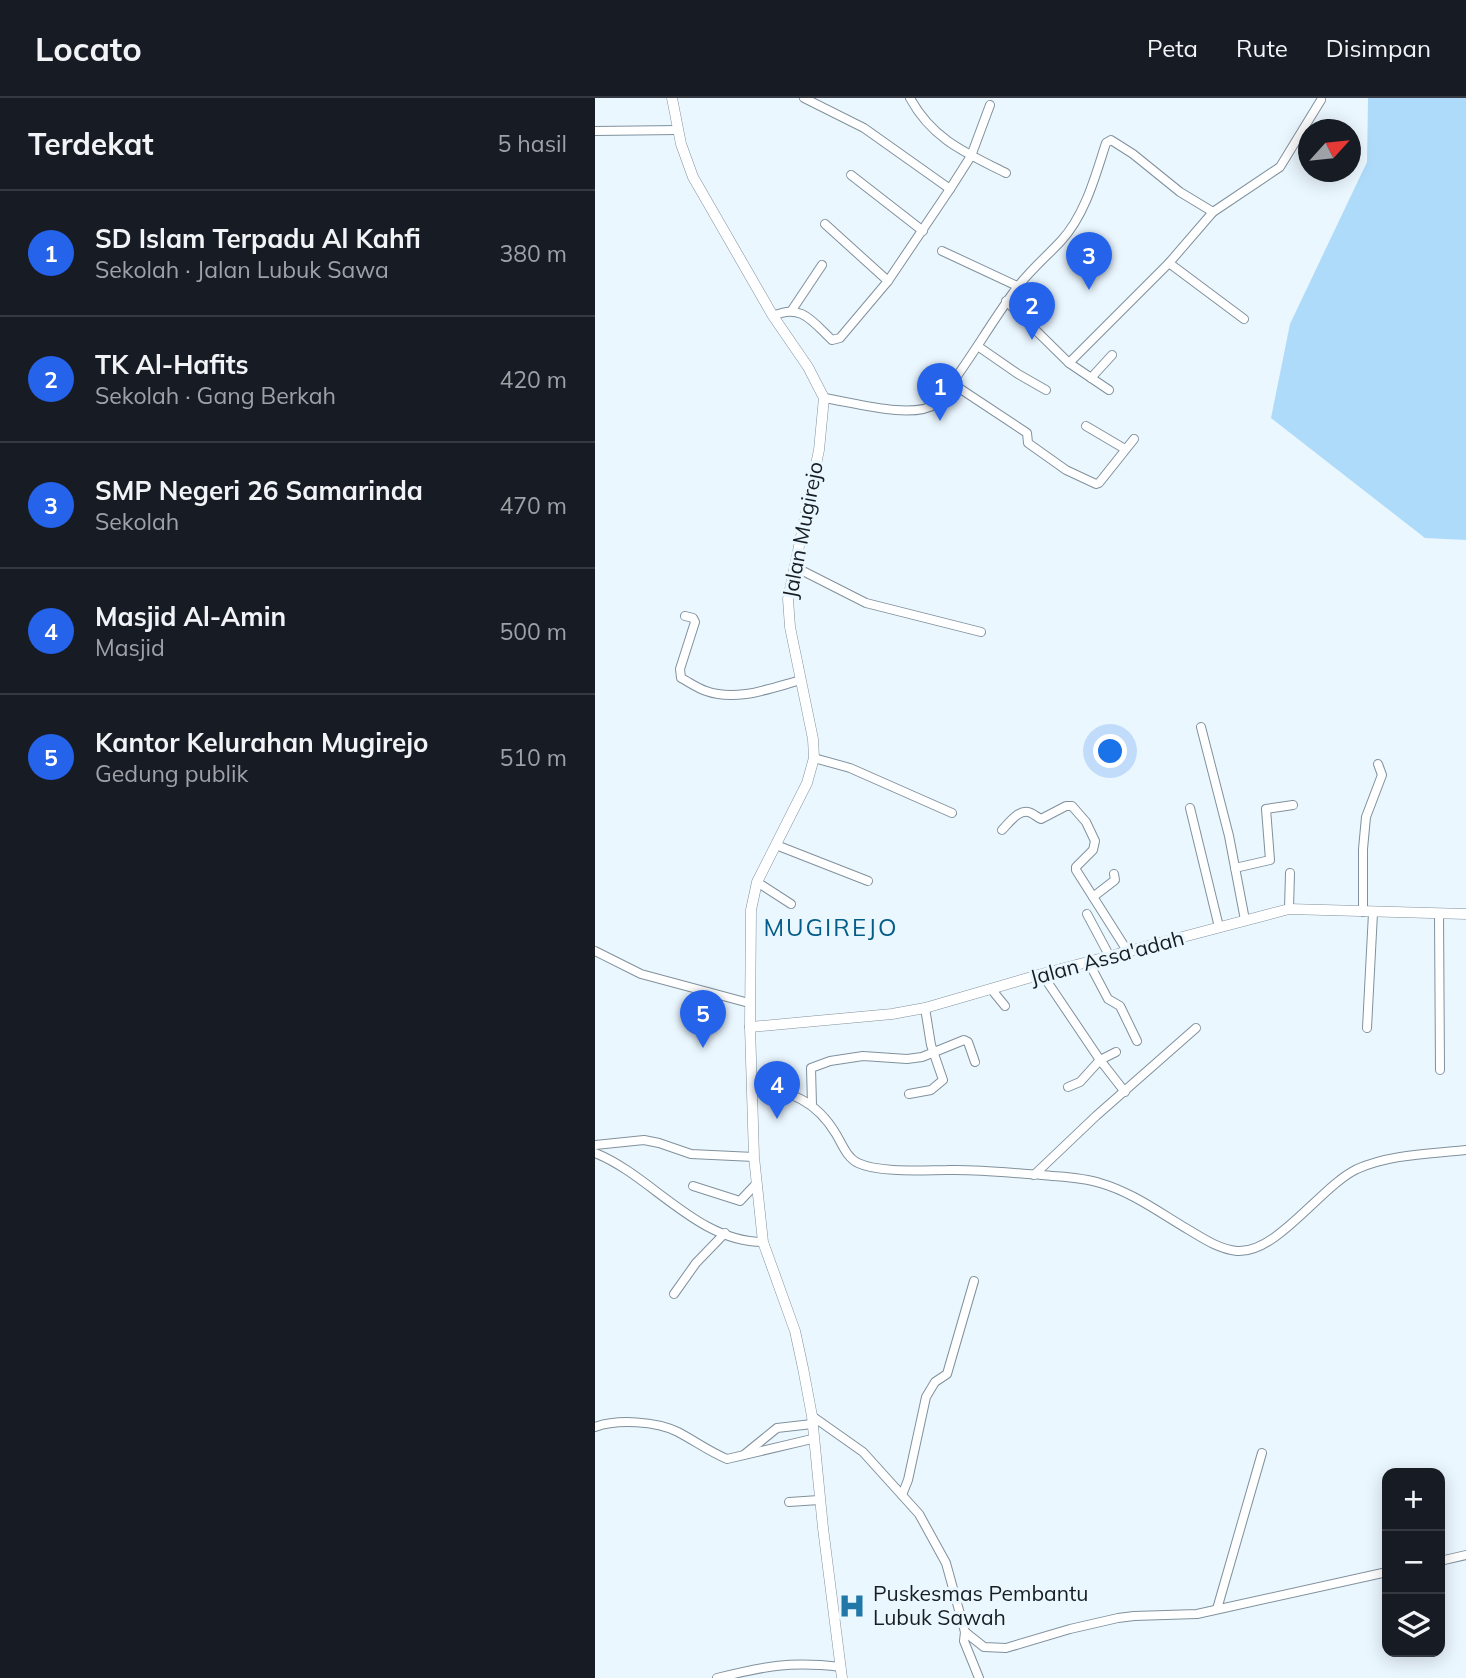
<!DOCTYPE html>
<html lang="id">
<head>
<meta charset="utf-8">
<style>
	:root { --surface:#171b24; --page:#242831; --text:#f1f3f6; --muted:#9ea1a6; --line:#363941; --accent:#2563eb }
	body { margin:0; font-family:Mulish,sans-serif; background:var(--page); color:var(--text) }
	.controls { position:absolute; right:21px; bottom:21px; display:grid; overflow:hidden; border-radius:14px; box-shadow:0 4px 18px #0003 }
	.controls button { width:63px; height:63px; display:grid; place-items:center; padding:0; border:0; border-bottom:2px solid var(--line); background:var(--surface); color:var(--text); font:35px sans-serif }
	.compass { position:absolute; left:703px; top:21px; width:63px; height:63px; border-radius:50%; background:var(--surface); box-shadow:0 4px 18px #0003; rotate:63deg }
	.you { position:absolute; left:516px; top:654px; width:24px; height:24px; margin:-18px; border:5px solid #fff; border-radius:50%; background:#1a73e8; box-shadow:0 0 0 10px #1a73e833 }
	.badge { display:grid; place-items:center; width:46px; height:46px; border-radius:50%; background:var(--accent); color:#fff; font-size:23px; font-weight:700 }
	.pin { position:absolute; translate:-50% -58px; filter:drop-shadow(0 2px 4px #0008) }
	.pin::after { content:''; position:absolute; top:37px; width:24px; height:21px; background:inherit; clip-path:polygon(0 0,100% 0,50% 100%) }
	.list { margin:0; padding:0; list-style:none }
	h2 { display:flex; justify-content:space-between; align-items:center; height:91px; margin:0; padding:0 28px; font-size:30px }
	h2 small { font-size:23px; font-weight:400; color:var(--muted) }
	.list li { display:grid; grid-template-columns:46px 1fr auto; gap:21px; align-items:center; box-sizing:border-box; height:126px; padding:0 28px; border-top:2px solid var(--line) }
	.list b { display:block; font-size:26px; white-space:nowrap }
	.list p { margin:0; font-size:23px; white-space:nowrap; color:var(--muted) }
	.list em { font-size:23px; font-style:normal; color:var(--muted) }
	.icon { flex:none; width:38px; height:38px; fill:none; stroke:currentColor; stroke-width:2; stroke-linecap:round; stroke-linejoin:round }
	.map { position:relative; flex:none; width:871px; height:1580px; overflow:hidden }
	header { display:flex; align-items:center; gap:42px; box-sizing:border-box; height:98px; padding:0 35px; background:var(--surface); border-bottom:2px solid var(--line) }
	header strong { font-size:33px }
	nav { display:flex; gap:38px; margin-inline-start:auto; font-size:24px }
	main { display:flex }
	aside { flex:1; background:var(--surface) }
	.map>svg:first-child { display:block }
	.green { fill:#aedbfa }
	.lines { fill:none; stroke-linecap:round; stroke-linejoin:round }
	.minor-casing { stroke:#80919d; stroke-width:10 }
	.tertiary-casing { stroke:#80919d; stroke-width:11 }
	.minor { stroke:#fff; stroke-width:8 }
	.tertiary { stroke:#fff; stroke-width:10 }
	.labels { text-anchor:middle; stroke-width:6; stroke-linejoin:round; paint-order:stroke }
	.street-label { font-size:21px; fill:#171e23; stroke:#ebf7ff }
	.poi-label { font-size:21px; fill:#171e23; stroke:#ebf7ff; text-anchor:start }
	.quarter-label { font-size:24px; letter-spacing:2px; fill:#045d88; stroke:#ebf7ff }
</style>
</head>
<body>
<header>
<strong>Locato</strong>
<nav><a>Peta</a><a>Rute</a><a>Disimpan</a></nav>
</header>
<main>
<aside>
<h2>Terdekat<small>5 hasil</small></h2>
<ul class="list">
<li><span class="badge">1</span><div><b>SD Islam Terpadu Al Kahfi</b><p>Sekolah · Jalan Lubuk Sawa</p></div><em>380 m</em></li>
<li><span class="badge">2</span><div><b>TK Al-Hafits</b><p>Sekolah · Gang Berkah</p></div><em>420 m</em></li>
<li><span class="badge">3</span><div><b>SMP Negeri 26 Samarinda</b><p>Sekolah</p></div><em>470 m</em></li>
<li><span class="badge">4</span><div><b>Masjid Al-Amin</b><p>Masjid</p></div><em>500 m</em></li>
<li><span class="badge">5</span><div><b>Kantor Kelurahan Mugirejo</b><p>Gedung publik</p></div><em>510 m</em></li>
</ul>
</aside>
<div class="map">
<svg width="871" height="1580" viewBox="0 0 871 1580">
	<rect width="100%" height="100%" fill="#ebf7ff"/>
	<!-- green -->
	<polygon class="green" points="773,0 871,0 871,442 830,440 676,320 695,226 772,64"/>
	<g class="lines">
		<!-- minor casing -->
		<g class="minor-casing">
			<g id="minor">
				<polyline points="209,0 269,30 355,91"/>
				<path d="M 315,0 C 337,41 371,55 411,75"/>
				<polyline points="0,33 83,32"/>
				<polyline points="256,77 328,133"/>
				<polyline points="618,114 574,165 649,221"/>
				<polyline points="230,126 293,183"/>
				<polyline points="347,153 422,188"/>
				<polyline points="411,203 474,265 514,292"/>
				<polyline points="197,212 227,167"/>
				<path d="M 178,218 C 206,205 217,223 237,242 L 245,240 L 293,183 L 355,91 L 376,58 L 395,7"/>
				<polyline points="384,249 423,276 451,292"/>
				<polyline points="474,265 574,165"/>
				<polyline points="496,280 517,257"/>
				<polyline points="358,286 432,335 433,345 471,372 501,386 504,385 539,341"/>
				<path d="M 229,300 C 257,304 317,322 341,306 C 370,271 391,232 418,195 C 431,176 450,160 466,143 C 490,117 500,79 511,45 L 516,42 L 538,56 L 585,94 L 618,114 L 685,69 L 726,2"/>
				<polyline points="491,328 530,351"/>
				<polyline points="200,469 271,505 386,534"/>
				<path d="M 90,518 L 98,520 L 100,524 L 85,571 L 86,580 C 94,584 102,590 111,593 C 142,604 176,590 206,582"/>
				<polyline points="606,629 634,738 650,822"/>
				<polyline points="219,660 255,670 357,715"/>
				<polyline points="595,710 624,829"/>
				<path d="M 407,732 C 414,725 425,709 436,715 C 440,717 442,719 446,721 L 471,708 L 477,708 L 491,724 L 500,743 L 498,752 L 481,769 L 481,772 L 533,854"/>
				<polyline points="181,747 273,783"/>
				<polyline points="640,770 675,762 671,711 698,707"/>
				<polyline points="162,784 196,806"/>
				<polyline points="498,799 520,782 519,776"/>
				<polyline points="694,811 695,775"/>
				<polyline points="768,814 768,751 771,719 787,677 783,666"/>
				<polyline points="492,816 515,859"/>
				<polyline points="844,816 845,972"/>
				<polyline points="0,853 46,876 154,905"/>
				<polyline points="494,865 513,901 525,908 542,943"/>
				<polyline points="447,876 505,962 521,954"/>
				<polyline points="397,892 410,908"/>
				<polyline points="772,930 778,815"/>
				<polyline points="473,989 485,984 505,962 530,994"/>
				<path d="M 158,990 C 195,991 222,1004 241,1036 C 247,1046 252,1060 263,1065 C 284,1075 329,1072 352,1072 C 385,1071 415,1075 447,1077 C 466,1079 486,1079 505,1085 C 537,1094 565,1115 594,1132 C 609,1141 624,1151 642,1153 C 682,1156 726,1088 762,1071 C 796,1056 835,1056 871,1052"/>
				<polyline points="314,996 336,992 348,982 336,947 330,910"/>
				<polyline points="217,1007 216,970 235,963 268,958 312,961 327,959 369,942 373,944 380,964"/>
				<polyline points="0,1047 49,1042 64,1045 96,1056 159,1059"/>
				<path d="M 0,1055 C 56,1077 102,1144 168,1144"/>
				<polyline points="439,1077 501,1018 601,930"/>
				<polyline points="98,1088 145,1103 161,1086"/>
				<polyline points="79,1196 101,1165 130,1135"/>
				<polyline points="217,1318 268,1354 324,1416 351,1465 370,1534 369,1543 384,1580"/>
				<path d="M 0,1329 C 22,1321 61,1323 83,1334 C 100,1343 115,1354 132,1361 L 217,1341"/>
				<polyline points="150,1356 182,1330 217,1326"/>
				<polyline points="307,1397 313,1382 331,1299 340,1284 352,1276 379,1183"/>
				<polyline points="194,1404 224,1402"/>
				<polyline points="845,1463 871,1457"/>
				<polyline points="622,1511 667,1355"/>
				<polyline points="370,1534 389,1549 411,1550 475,1531 523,1520 539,1518 602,1516 792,1474"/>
				<path d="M 122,1580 C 171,1568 195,1563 246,1569"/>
			</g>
		</g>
		<!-- tertiary casing -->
		<g class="tertiary-casing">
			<g id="tertiary">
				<polyline points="77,0 86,46 98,79 178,218 213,269 229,300 224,352 193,501 195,529 218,641 219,660 212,685 162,784 156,812 155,929 159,1059 168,1144 200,1233 208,1270 217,1318 228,1430 247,1580"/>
				<polyline points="155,929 297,916 330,910 447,876 694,811 871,816"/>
			</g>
		</g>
		<!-- minor -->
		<use href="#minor" class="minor"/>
		<!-- tertiary -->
		<use href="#tertiary" class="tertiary"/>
	</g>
	<!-- icons -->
	<defs>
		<g id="hospital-bare" transform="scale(2.1)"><path d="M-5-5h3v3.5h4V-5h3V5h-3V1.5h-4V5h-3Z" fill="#2177a7" stroke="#ebf7ff" stroke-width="2.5" paint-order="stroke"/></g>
	</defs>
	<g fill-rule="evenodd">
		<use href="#hospital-bare" x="257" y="1508"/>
	</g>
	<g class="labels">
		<!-- street labels -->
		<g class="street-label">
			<text transform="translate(208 432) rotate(-79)" y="7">Jalan Mugirejo</text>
			<text transform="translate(512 860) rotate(-15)" y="7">Jalan Assa'adah</text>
		</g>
		<!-- poi labels -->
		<g class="poi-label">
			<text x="278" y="1503">Puskesmas Pembantu<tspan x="278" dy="24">Lubuk Sawah</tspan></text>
		</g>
		<!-- quarter labels -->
		<g class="quarter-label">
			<text x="236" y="838">MUGIREJO</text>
		</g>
	</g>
</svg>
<div class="controls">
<button>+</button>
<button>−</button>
<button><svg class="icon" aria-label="layers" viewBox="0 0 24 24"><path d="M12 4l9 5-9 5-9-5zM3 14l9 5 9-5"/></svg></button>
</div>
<svg class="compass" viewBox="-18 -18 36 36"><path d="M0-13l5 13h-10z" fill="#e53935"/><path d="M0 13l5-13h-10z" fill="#9ea1a6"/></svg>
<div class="you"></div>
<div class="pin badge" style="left:345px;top:323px">1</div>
<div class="pin badge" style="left:437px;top:242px">2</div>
<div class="pin badge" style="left:494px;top:192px">3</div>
<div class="pin badge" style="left:182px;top:1021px">4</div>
<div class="pin badge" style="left:108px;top:950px">5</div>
</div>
</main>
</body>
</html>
